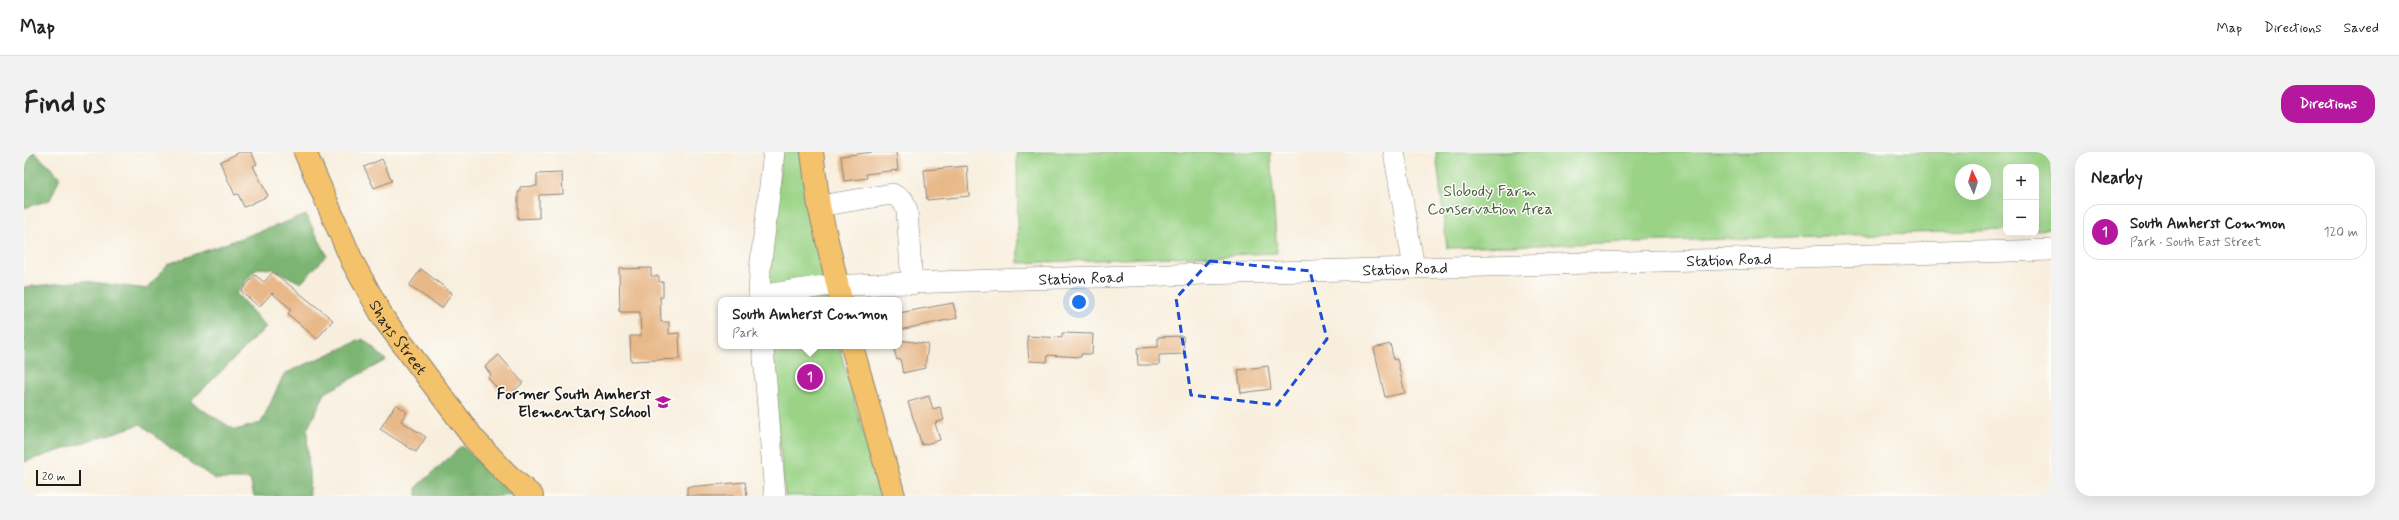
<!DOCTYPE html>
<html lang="en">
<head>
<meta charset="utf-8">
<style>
	:root { --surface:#fff; --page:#f2f2f2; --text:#222; --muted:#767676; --line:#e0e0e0; --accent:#b5179e }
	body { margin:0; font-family:Mynerve,sans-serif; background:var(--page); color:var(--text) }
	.controls { position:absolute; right:12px; top:12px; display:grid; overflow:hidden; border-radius:8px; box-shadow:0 4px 16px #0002 }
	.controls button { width:36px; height:36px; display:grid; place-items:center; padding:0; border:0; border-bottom:1px solid var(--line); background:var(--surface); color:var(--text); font:20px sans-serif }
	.compass { position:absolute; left:1931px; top:12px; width:36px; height:36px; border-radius:50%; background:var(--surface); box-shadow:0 4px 16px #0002; rotate:356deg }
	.scale { position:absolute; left:12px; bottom:10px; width:45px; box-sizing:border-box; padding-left:4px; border:2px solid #1c1c1c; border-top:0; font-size:11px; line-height:14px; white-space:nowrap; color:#1c1c1c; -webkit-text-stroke:3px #fdfcf7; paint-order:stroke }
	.you { position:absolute; left:1055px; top:150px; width:14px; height:14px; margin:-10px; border:3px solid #fff; border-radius:50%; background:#1a73e8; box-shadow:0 0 0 6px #1a73e833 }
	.badge { display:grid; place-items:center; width:26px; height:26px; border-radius:50%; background:var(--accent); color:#fff; font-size:13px; font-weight:700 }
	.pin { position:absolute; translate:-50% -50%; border:2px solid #fff; box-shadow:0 1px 4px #0006 }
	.popup { position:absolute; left:694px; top:145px; width:184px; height:52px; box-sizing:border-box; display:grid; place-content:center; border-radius:8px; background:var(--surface); filter:drop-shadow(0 1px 3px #0005); font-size:13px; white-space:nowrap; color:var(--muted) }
	.popup b { font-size:15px; color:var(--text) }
	.popup::after { content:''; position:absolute; left:50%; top:100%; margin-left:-8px; border:8px solid transparent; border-top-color:var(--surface) }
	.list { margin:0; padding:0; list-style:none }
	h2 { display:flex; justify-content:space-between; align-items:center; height:52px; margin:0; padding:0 16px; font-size:17px }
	h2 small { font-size:13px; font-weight:400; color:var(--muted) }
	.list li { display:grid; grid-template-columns:26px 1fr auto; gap:12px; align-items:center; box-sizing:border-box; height:56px; margin:0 8px 8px; padding:0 8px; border:1px solid var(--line); border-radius:16px }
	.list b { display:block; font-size:15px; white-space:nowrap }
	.list p { margin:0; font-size:13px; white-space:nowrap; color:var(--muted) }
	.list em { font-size:13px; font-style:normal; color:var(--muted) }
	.map { position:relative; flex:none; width:2027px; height:344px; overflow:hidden; border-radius:16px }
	header { display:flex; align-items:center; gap:24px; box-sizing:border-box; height:56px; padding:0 20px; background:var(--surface); border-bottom:1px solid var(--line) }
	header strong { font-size:19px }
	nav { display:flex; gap:22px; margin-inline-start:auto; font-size:14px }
	.intro { display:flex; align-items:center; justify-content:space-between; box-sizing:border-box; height:96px; padding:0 24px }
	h1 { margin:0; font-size:28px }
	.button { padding:10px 18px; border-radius:16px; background:var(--accent); color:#fff; font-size:14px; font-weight:700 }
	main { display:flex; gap:24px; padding:0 24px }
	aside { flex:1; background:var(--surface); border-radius:16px; box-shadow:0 4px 16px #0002 }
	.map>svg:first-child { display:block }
	.green { fill:#9ad386; stroke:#5b7851; fill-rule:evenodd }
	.forest { fill:#7bb573; stroke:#4c6848 }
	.building { fill:#e8b889 }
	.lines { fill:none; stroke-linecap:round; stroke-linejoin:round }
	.minor-casing { stroke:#8a857c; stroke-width:22 }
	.major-casing { stroke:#8a857c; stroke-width:24 }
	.minor { stroke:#fff; stroke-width:21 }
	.major { stroke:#f4c26a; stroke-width:22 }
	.marked { fill:none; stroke:#1d4ed8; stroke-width:3; stroke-dasharray:8 5; stroke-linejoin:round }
	.labels { text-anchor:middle; stroke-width:3; stroke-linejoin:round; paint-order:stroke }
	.park-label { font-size:16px; fill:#485c41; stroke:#fdfcf7 }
	.street-label { font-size:16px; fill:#1c1c1c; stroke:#fdfcf7 }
	.poi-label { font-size:16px; font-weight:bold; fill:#1c1c1c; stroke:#fdfcf7; text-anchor:end }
</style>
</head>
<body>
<header>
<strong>Map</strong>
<nav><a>Map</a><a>Directions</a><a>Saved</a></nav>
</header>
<div class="intro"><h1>Find us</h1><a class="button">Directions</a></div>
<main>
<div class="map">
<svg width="2027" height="344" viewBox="0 0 2027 344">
	<rect width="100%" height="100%" fill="#fdfcf7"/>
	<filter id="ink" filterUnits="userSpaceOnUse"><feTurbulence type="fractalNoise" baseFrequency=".025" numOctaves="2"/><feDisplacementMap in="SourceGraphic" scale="8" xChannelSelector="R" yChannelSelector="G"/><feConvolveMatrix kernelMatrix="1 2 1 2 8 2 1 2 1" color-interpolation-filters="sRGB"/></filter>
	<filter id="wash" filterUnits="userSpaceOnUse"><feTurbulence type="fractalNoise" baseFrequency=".012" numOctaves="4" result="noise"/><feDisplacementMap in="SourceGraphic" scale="16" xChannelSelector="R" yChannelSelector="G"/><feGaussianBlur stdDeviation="0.9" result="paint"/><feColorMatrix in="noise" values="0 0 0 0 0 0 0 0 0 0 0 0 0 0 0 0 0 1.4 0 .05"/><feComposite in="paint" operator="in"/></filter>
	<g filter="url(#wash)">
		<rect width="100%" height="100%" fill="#f8eedd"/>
		<!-- green -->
		<g class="green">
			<polygon points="758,0 778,0 803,148 740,148"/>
			<polygon points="993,0 1246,0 1253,101 994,111"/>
			<path d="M 1412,0 L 2027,0 L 2027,77 L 2012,78 L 2012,15 L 1982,15 L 1982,78 L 1423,96 ZM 1937,18 L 1961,18 L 1961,42 L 1937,42 Z"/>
			<polygon points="745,194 815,194 857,344 761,344"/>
		</g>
		<!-- forest -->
		<g class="forest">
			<polygon points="0,0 10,0 36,25 26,48 0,56"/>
			<polygon points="282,63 303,103 277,131 249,117 233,116 212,141 242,175 166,250 211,278 237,271 260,222 339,187 362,208 301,241 283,278 286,344 230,344 226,327 191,327 149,298 117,272 0,310 0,135 60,129 123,137 144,112"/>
			<polygon points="438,294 492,344 393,344 393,335"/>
		</g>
		<g id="blocks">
			<!-- building -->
			<g class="building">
				<polygon points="216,0 227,0 233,12 229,14 244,44 220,55 214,42 211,43 196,10"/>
				<polygon points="849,0 872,0 874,18 842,22 843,26 820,29 817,4"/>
				<polygon points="358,7 368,29 350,36 340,15"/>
				<polygon points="943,14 945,44 903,48 900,18"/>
				<polygon points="538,21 539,42 515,43 515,66 494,67 494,40 496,40 496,35 513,34 513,22"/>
				<polygon points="627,116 627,124 635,124 635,130 639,130 639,145 636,145 637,170 645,170 645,182 655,181 656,207 607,209 606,184 617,184 616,160 596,160 595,117"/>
				<polygon points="397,117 428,141 418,156 385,134"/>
				<polygon points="249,120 309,168 293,187 264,162 267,157 248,141 235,155 217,139 231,123 240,130"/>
				<polygon points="929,151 933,166 875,178 875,161"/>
				<polygon points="1038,181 1069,182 1068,202 1057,202 1057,205 1024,203 1023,210 1005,209 1003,184 1038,186"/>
				<polygon points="1159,184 1160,202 1135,203 1135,213 1114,213 1113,196 1134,195 1134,185"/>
				<polygon points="875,188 904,192 901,216 879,221 876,207 873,208 869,194 875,194"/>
				<polygon points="1366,192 1370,208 1373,207 1381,241 1361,245 1350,196"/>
				<polygon points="475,203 499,231 484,244 479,238 476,240 464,226 467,223 461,215"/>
				<polygon points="1244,214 1247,237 1217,241 1214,218"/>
				<polygon points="905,244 909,257 916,255 920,268 911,271 916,288 898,293 884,250"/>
				<polygon points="372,252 383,260 377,269 402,285 392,300 356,277"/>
				<polygon points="721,330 723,344 663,344 663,335"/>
			</g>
		</g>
	</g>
	<g filter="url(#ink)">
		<use href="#blocks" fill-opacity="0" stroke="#8a857c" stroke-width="1"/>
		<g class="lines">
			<!-- minor casing -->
			<g class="minor-casing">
				<g id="minor">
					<polyline points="1370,0 1390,116"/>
					<polyline points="795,54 868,42 879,48 883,59 888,132"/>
					<path id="s1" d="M 735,144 L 800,134 L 1002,127 L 2027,98"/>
					<polyline points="735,148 736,118 750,0"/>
					<polyline points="739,194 751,344"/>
				</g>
			</g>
			<!-- major casing -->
			<g class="major-casing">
				<g id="major">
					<path id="s2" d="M 281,0 L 329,111 L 360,167 L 450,287 L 482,321 L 508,344"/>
					<polyline points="788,0 795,54 817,148"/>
					<polyline points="828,194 870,344"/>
				</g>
			</g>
			<!-- minor -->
			<use href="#minor" class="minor"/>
			<!-- major -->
			<use href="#major" class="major"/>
		</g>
	</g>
	<!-- marked area -->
	<path class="marked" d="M 1186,109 L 1286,119 L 1303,187 L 1253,253 L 1167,243 L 1152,146 Z"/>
	<!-- icons -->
	<defs>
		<g id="school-bare" transform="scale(1.2)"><path d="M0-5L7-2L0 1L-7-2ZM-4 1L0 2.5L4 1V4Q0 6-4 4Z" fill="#b5179e" stroke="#fdfcf7" stroke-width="2.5" paint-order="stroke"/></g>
	</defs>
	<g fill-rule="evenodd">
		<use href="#school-bare" x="639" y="250"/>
	</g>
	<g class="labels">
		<!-- park labels -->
		<g class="park-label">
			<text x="1466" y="44">Slobody Farm<tspan x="1466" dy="18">Conservation Area</tspan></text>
		</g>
		<!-- street labels -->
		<g class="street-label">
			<text dy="6" stroke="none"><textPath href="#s1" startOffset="971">Station Road</textPath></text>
			<text dy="6" stroke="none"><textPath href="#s1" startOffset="647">Station Road</textPath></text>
			<text dy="6" stroke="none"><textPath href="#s1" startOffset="323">Station Road</textPath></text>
			<text dy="6" stroke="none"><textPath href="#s2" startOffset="208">Shays Street</textPath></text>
		</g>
		<!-- poi labels -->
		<g class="poi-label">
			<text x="627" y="247">Former South Amherst<tspan x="627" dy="18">Elementary School</tspan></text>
		</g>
	</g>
</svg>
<div class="controls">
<button>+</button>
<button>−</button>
</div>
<svg class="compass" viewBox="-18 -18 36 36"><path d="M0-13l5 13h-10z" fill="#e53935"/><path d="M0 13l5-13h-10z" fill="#767676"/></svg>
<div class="scale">20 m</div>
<div class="you"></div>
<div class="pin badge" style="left:786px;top:225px">1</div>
<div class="popup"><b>South Amherst Common</b>Park</div>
</div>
<aside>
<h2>Nearby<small></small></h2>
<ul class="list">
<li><span class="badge">1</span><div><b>South Amherst Common</b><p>Park · South East Street</p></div><em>120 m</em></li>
</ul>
</aside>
</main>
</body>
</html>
